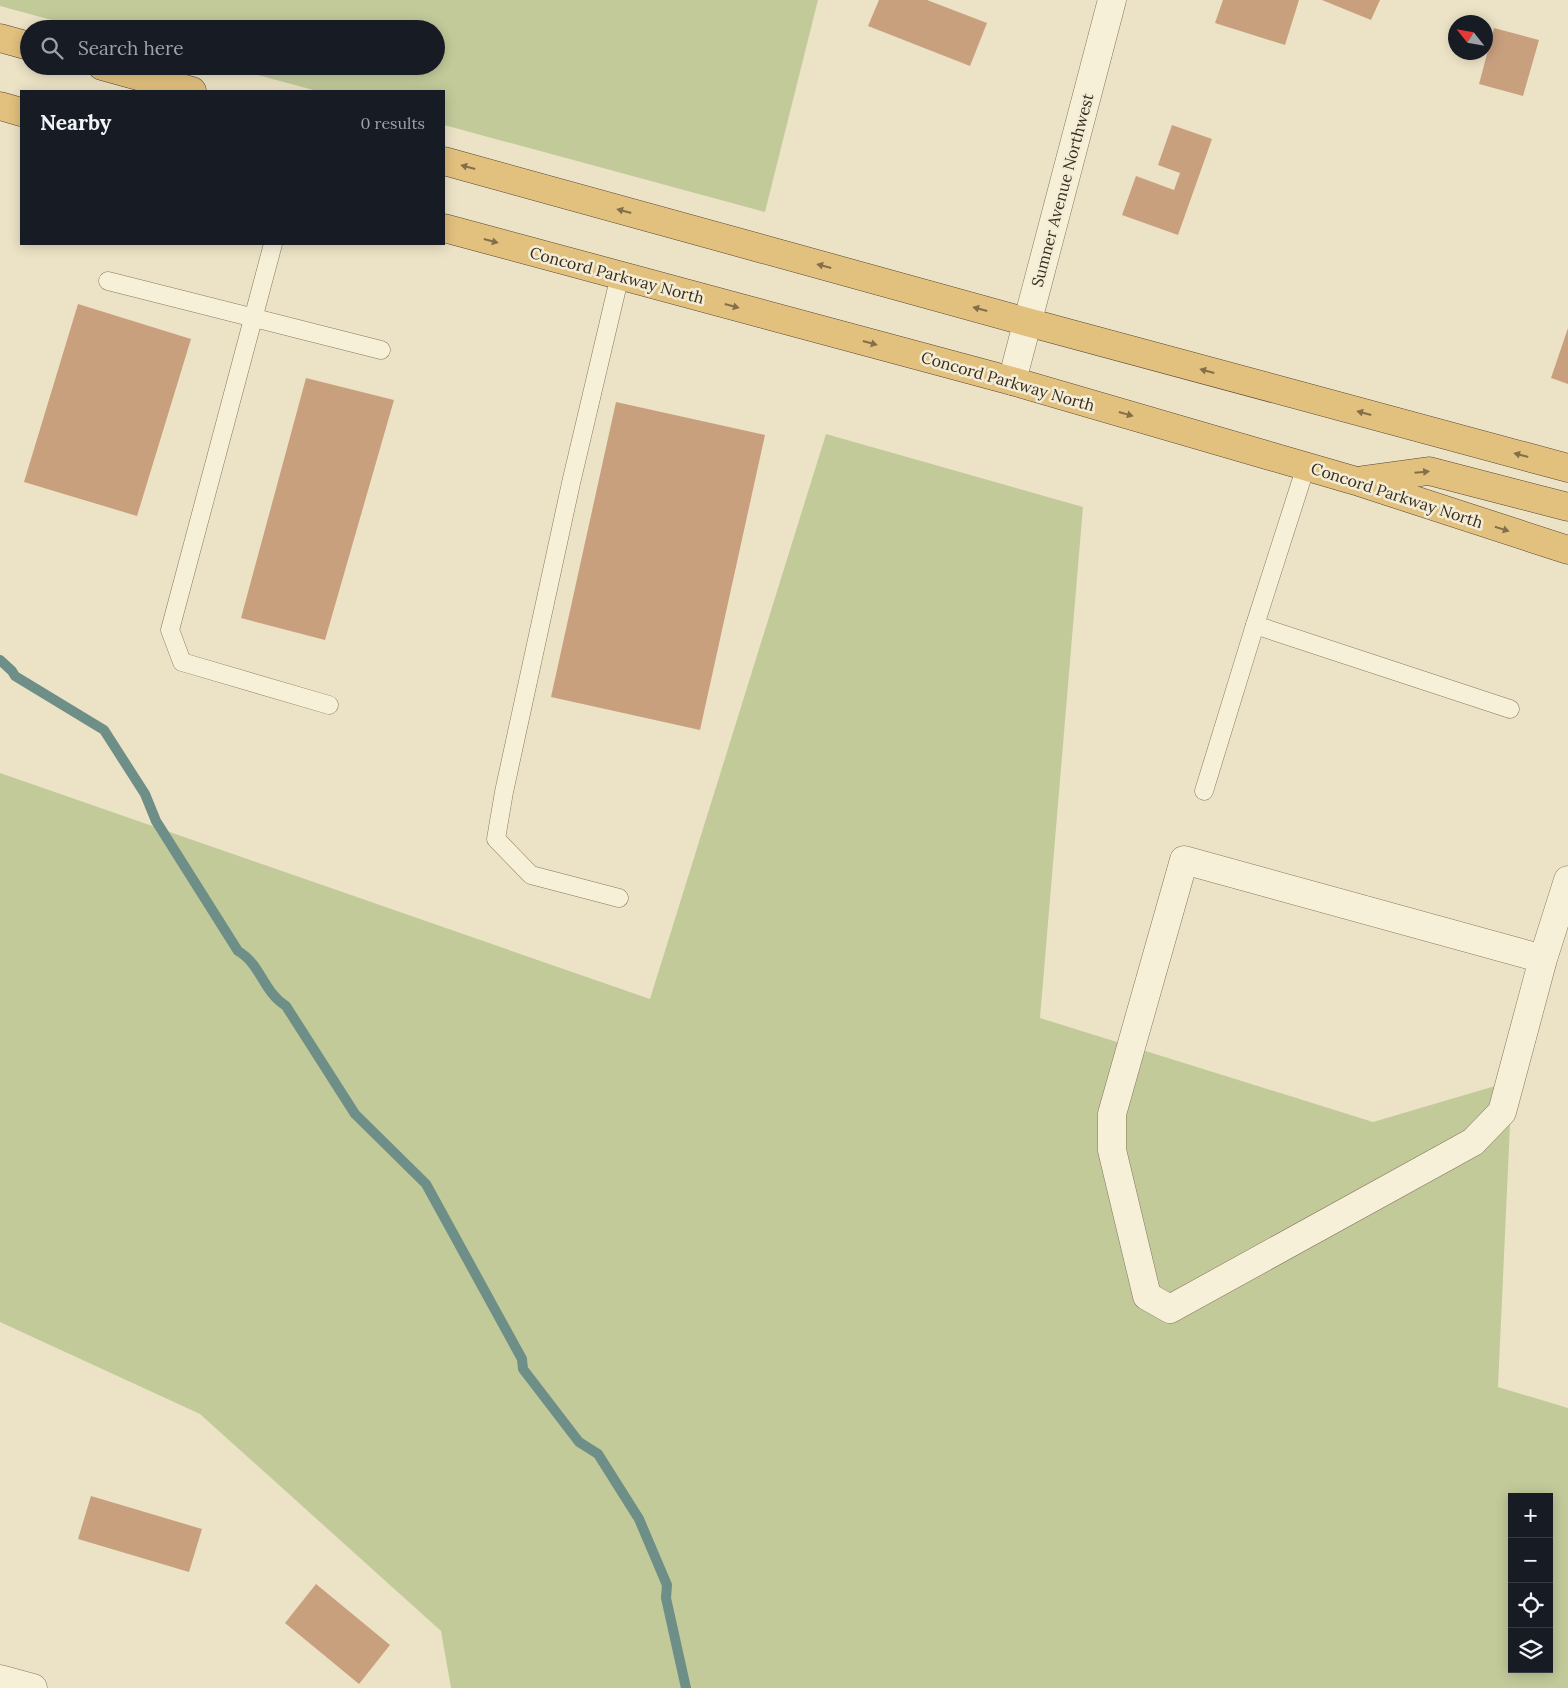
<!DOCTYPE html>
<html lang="en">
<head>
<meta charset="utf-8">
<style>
	:root { --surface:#171b24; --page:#20242c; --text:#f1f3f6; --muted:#9ea1a6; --line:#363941 }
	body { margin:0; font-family:Lora,serif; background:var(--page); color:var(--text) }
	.controls { position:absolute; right:15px; bottom:15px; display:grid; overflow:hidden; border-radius:0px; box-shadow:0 2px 12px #0003 }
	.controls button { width:45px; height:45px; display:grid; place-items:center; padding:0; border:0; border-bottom:1px solid var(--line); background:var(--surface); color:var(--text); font:25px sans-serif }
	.compass { position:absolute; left:1448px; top:15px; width:45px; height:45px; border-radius:50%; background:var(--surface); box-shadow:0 2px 12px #0003; rotate:301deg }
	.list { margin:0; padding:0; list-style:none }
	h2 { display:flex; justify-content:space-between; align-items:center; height:65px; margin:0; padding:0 20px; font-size:21px }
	h2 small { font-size:16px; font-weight:400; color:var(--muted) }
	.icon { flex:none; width:28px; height:28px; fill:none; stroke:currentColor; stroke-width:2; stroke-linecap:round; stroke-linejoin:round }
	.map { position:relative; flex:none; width:1568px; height:1688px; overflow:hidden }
	.search { position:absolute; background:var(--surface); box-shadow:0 2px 12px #0003; left:20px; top:20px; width:425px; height:55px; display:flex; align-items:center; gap:12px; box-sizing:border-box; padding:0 18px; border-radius:28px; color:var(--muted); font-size:19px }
	.panel { position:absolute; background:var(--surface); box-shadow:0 2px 12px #0003; left:20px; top:90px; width:425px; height:155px; border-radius:0px }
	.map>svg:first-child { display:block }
	.green { fill:#c2ca9a; fill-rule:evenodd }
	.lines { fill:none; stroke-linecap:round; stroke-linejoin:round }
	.stream { stroke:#6e8e88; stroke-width:10 }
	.building { fill:#c9a07e }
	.service-casing { stroke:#87755d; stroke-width:19 }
	.minor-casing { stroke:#87755d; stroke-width:29 }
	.trunk-casing { stroke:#554330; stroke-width:29 }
	.service { stroke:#f7f0d9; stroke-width:18 }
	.minor { stroke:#f7f0d9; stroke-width:28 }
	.trunk { stroke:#e2c07e; stroke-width:28 }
	.oneway { fill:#846f4a }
	.labels { text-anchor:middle; stroke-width:5; stroke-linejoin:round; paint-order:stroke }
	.street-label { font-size:16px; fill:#382c20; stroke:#f4edd5 }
</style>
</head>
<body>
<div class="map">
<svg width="1568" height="1688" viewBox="0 0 1568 1688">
	<rect width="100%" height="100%" fill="#ece3c6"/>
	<!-- green -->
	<g class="green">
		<polygon points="0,0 818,0 765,212 444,125 444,91 317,91 224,66 436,66 436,29 85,29 0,6"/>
		<path d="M 826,434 L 1083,507 L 1040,1018 L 1373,1122 L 1512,1081 L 1498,1387 L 1568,1408 L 1568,1688 L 451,1688 L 441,1631 L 200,1414 L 0,1322 L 0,773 L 650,999 ZM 1512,1497 L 1549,1497 L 1549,1669 L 1512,1669 Z"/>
	</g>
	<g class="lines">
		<!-- stream -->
		<path class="stream" d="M 0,660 L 12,671 L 15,676 L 104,730 L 145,794 L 156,821 L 238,951 C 261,964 263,992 286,1006 L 355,1114 L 426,1184 L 522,1359 L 523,1369 L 579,1442 L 598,1454 L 639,1519 L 667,1585 L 666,1598 L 686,1688"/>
	</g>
	<!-- building -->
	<g class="building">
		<polygon points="879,0 927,0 987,23 970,66 868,26"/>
		<polygon points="1223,0 1299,0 1285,45 1215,23"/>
		<polygon points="1322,0 1380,0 1371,20"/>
		<polygon points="1494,28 1539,40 1523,96 1479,84"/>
		<polygon points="1172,125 1212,139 1178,235 1122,215 1136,176 1174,190 1180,173 1158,165"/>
		<polygon points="78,304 191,339 137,516 24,482"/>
		<polygon points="1568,328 1568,384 1551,378"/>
		<polygon points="306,378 394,400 325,640 241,618"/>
		<polygon points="616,402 765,435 700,730 551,697"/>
		<polygon points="91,1496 202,1529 189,1572 78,1539"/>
		<polygon points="316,1584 390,1645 359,1684 285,1623"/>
	</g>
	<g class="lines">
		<!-- service casing -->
		<g class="service-casing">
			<g id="service">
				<polyline points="273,244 170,630 182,662 329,705"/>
				<polyline points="108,281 381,350"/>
				<polyline points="1306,466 1255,625 1510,709"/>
				<polyline points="1204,791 1255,625"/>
				<polyline points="619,898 531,875 496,839 504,792 571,483 620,275"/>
			</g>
		</g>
		<!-- minor casing -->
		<g class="minor-casing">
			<g id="minor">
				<polyline points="1012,381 1112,0"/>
				<polyline points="1543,959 1184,860 1112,1114 1112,1150 1147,1296 1170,1309 1473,1142 1502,1112 1543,959 1568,880"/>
				<polyline points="0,1679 33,1688"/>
			</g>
		</g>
		<!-- trunk casing -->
		<g class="trunk-casing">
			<g id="trunk">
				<polyline points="0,38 29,46"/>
				<polyline points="102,66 192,91"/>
				<polyline points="0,106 21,112"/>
				<polyline points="444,161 1027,322 1568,468"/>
				<polyline points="444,228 1012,381 1356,481 1568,550"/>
				<polyline points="1363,480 1429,471 1568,507"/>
			</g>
		</g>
		<!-- service -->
		<use href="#service" class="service"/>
		<!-- minor -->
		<use href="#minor" class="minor"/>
		<!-- trunk -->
		<use href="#trunk" class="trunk"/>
	</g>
	<!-- one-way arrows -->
	<defs><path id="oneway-solid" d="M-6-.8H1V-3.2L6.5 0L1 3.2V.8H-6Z" transform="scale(1.25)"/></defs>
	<g class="oneway">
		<use href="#oneway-solid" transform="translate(468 167) rotate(-165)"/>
		<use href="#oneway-solid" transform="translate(624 211) rotate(-165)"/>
		<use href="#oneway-solid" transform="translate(491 241) rotate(15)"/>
		<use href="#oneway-solid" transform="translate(824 266) rotate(-165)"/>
		<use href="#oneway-solid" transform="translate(732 306) rotate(15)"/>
		<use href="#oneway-solid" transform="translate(980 309) rotate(-165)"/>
		<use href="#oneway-solid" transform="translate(870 343) rotate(15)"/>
		<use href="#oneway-solid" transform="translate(1207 371) rotate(-165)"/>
		<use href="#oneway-solid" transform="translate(1364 413) rotate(-165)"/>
		<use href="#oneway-solid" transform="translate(1126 414) rotate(16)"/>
		<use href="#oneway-solid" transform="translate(1521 455) rotate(-165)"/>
		<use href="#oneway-solid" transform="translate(1422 472) rotate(-5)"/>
		<use href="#oneway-solid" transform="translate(1502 529) rotate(18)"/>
	</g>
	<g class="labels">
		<!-- street labels -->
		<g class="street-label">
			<text transform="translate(1062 190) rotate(-75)" y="6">Sumner Avenue Northwest</text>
			<text transform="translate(617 275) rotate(15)" y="6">Concord Parkway North</text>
			<text transform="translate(1008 381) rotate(16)" y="6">Concord Parkway North</text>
			<text transform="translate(1397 495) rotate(18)" y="6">Concord Parkway North</text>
		</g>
	</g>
</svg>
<div class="controls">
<button>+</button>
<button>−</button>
<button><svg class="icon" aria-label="locate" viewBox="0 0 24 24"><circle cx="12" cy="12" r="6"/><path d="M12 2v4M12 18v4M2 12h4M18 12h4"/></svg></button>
<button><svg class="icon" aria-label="layers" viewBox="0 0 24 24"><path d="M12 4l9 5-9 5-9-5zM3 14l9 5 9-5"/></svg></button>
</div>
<svg class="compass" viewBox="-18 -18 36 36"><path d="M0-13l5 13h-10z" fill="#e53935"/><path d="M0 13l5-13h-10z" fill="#9ea1a6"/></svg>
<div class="search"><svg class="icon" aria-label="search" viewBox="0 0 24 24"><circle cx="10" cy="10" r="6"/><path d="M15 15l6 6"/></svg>Search here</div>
<section class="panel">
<h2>Nearby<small>0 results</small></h2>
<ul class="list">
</ul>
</section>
</div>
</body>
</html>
